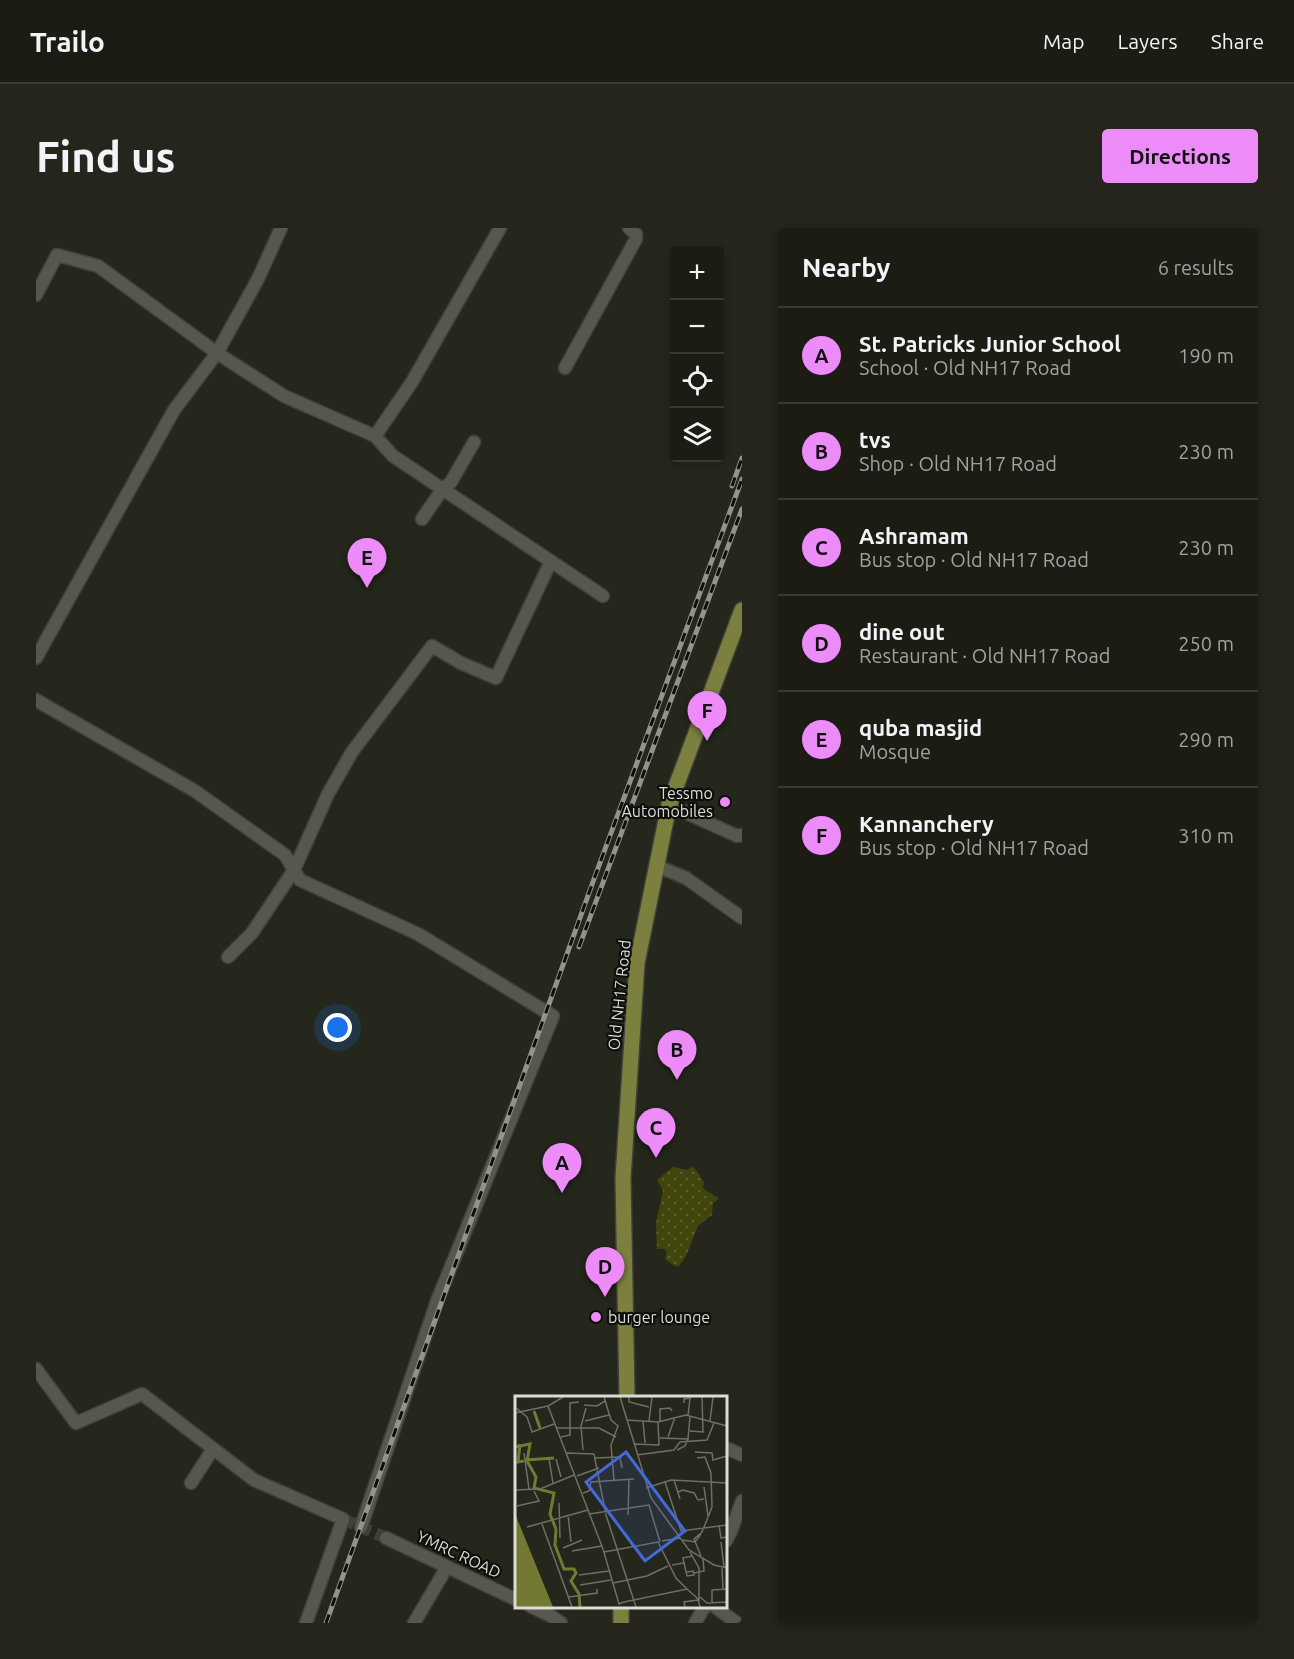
<!DOCTYPE html>
<html lang="en">
<head>
<meta charset="utf-8">
<style>
	:root { --surface:#1c1c15; --page:#25251e; --text:#f1f3f6; --muted:#a0a1a0; --line:#3a3a34; --accent:#ed8cf9 }
	body { margin:0; font-family:Ubuntu,sans-serif; background:var(--page); color:var(--text) }
	.controls { position:absolute; right:18px; top:18px; display:grid; overflow:hidden; border-radius:6px; box-shadow:0 3px 9px #0003 }
	.controls button { width:54px; height:54px; display:grid; place-items:center; padding:0; border:0; border-bottom:2px solid var(--line); background:var(--surface); color:var(--text); font:30px sans-serif }
	.you { position:absolute; left:302px; top:800px; width:21px; height:21px; margin:-15px; border:4px solid #fff; border-radius:50%; background:#1a73e8; box-shadow:0 0 0 9px #1a73e833 }
	.badge { display:grid; place-items:center; width:39px; height:39px; border-radius:50%; background:var(--accent); color:#111; font-size:20px; font-weight:700 }
	.pin { position:absolute; translate:-50% -50px; filter:drop-shadow(0 2px 3px #0008) }
	.pin::after { content:''; position:absolute; top:32px; width:21px; height:18px; background:inherit; clip-path:polygon(0 0,100% 0,50% 100%) }
	.list { margin:0; padding:0; list-style:none }
	h2 { display:flex; justify-content:space-between; align-items:center; height:78px; margin:0; padding:0 24px; font-size:26px }
	h2 small { font-size:20px; font-weight:400; color:var(--muted) }
	.list li { display:grid; grid-template-columns:39px 1fr auto; gap:18px; align-items:center; box-sizing:border-box; height:96px; padding:0 24px; border-top:2px solid var(--line) }
	.list b { display:block; font-size:22px; white-space:nowrap }
	.list p { margin:0; font-size:20px; white-space:nowrap; color:var(--muted) }
	.list em { font-size:20px; font-style:normal; color:var(--muted) }
	.icon { flex:none; width:33px; height:33px; fill:none; stroke:currentColor; stroke-width:2; stroke-linecap:round; stroke-linejoin:round }
	.map { position:relative; flex:none; width:706px; height:1395px; overflow:hidden; border-radius:6px }
	header { display:flex; align-items:center; gap:36px; box-sizing:border-box; height:84px; padding:0 30px; background:var(--surface); border-bottom:2px solid var(--line) }
	header strong { font-size:28px }
	nav { display:flex; gap:33px; margin-inline-start:auto; font-size:21px }
	.intro { display:flex; align-items:center; justify-content:space-between; box-sizing:border-box; height:144px; padding:0 36px }
	h1 { margin:0; font-size:42px }
	.button { padding:15px 27px; border-radius:6px; background:var(--accent); color:#111; font-size:21px; font-weight:700 }
	main { display:flex; gap:36px; padding:0 36px }
	aside { flex:1; background:var(--surface); border-radius:6px; box-shadow:0 3px 9px #0003 }
	.map>svg:first-child { display:block }
	.park { fill:url(#park-dots) }
	.lines { fill:none; stroke-linecap:round; stroke-linejoin:round }
	.minor-tunnel { stroke:#404138; stroke-width:12; stroke-dasharray:12 6; stroke-linecap:butt }
	.minor-casing { stroke:#3f4038; stroke-width:15 }
	.major-casing { stroke:#3f4038; stroke-width:18 }
	.minor { stroke:#57584d; stroke-width:12 }
	.major { stroke:#7c803f; stroke-width:15 }
	.rail-casing { stroke:#92938b; stroke-width:5 }
	.rail { stroke:#0e0f0b; stroke-width:3; stroke-dasharray:9; stroke-linecap:butt }
	.poi-dot { fill:#ed8cf9; stroke:#0e0f0b; stroke-width:2 }
	.labels { text-anchor:middle; stroke-width:4.5; stroke-linejoin:round; paint-order:stroke }
	.poi-label { font-size:16px; fill:#dbdcd5; stroke:#0e0f0b; text-anchor:end }
	.street-label { font-size:16px; fill:#dbdcd5; stroke:#0e0f0b }
	.inset-river { fill:none; stroke:#737932; stroke-width:3 }
	.inset-road { fill:none; stroke:#6e6f66; stroke-width:1.5 }
	.view { fill:#436ad7; fill-opacity:0.15; stroke:#436ad7; stroke-width:3 }
	.inset-edge { fill:none; stroke:#dbdcd5; stroke-width:3 }
</style>
</head>
<body>
<header>
<strong>Trailo</strong>
<nav><a>Map</a><a>Layers</a><a>Share</a></nav>
</header>
<div class="intro"><h1>Find us</h1><a class="button">Directions</a></div>
<main>
<div class="map">
<svg width="706" height="1395" viewBox="0 0 706 1395">
	<defs>
		<pattern id="park-dots" width="8" height="8" patternUnits="userSpaceOnUse" patternTransform="scale(1.5)"><rect width="8" height="8" fill="#41450c"/><path d="M2 2h.1M6 6h.1" fill="none" stroke="#5c5f2e" stroke-width="1.8" stroke-linecap="round"/></pattern>
	</defs>
	<rect width="100%" height="100%" fill="#25261c"/>
	<!-- park -->
	<polygon class="park" points="657,938 668,954 667,960 683,971 677,975 676,987 662,998 650,1028 642,1039 637,1037 629,1031 631,1024 628,1021 621,1021 620,995 627,963 621,952 637,939 651,942"/>
	<g class="lines">
		<!-- minor-tunnel -->
		<polyline class="minor-tunnel" points="307,1291 350,1310"/>
		<!-- minor casing -->
		<g class="minor-casing">
			<g id="minor">
				<polyline points="0,67 21,27 62,38 181,125 248,168 339,208 357,228 567,368"/>
				<polyline points="529,140 600,11 600,6 593,0"/>
				<polyline points="339,208 376,154 464,0"/>
				<polyline points="386,291 406,262 415,254 438,214"/>
				<polyline points="0,430 138,182 181,125 222,51 245,0"/>
				<polyline points="0,472 159,563 249,627 264,652 382,706 517,788 401,1073 325,1299"/>
				<polyline points="633,577 701,608 706,607"/>
				<polyline points="621,638 650,650 706,690"/>
				<polyline points="192,729 216,705 258,642 292,566 316,524 396,418 425,435 460,450 515,333"/>
				<polyline points="0,1141 40,1195 106,1166 218,1252 307,1291 270,1395"/>
				<polyline points="690,1220 706,1227"/>
				<polyline points="155,1255 177,1221"/>
				<polyline points="350,1310 481,1372"/>
				<polyline points="690,1313 695,1303 706,1273"/>
				<polyline points="494,1378 515,1388 525,1395"/>
				<polyline points="678,1378 701,1395"/>
				<polyline points="378,1395 411,1339"/>
				<polyline points="659,1395 669,1378"/>
			</g>
		</g>
		<!-- major casing -->
		<g class="major-casing">
			<g id="major">
				<polyline points="591,1170 587,950 601,735 633,577 706,382"/>
				<polyline points="585,1395 585,1378"/>
			</g>
		</g>
		<!-- minor -->
		<use href="#minor" class="minor"/>
		<!-- major -->
		<use href="#major" class="major"/>
		<!-- rail casing -->
		<g class="rail-casing">
			<g id="rail">
				<polyline points="696,258 706,230"/>
				<polyline points="543,719 706,281"/>
				<polyline points="290,1395 558,651 706,251"/>
			</g>
		</g>
		<!-- rail -->
		<use href="#rail" class="rail"/>
	</g>
	<!-- markers -->
	<g class="poi-dot">
		<circle cx="689" cy="574" r="6"/>
		<circle cx="560" cy="1089" r="6"/>
	</g>
	<g class="labels">
		<!-- poi labels -->
		<g class="poi-label">
			<text x="677" y="571">Tessmo<tspan x="677" dy="18">Automobiles</tspan></text>
			<text x="572" y="1095" text-anchor="start">burger lounge</text>
		</g>
		<!-- street labels -->
		<g class="street-label">
			<text transform="translate(583 767) rotate(-84)" y="6">Old NH17 Road</text>
			<text transform="translate(423 1326) rotate(25)" y="6">YMRC ROAD</text>
		</g>
	</g>
	<!-- overview -->
	<g transform="translate(479 1168)">
		<rect width="212" height="212" fill="#25261c"/>
		<path d="M 0,116 L 3,125 L 38,211 L 0,211 Z" fill="#737932"/>
		<path class="inset-river" d="M 19,15 L 25,32M 5,48 L 3,66 L 9,65M 0,51 L 15,48 L 12,65 L 21,81 L 19,92 L 39,97 L 35,118 L 41,133M 10,64 L 39,62M 41,133 L 40,149 L 49,173 L 59,173 L 61,177 L 56,185 L 64,198 L 65,211"/>
		<path class="inset-road" d="M 48,1 L 33,10 L 88,153 L 104,208 L 109,206M 89,1 L 96,24 L 103,30 L 96,49 L 99,84M 105,1 L 136,102 L 174,154 L 199,169 L 212,172M 114,1 L 114,6 L 134,11M 169,7 L 169,3 L 175,2 L 173,20M 69,9 L 82,10 L 90,5M 0,11 L 12,21 L 17,36 L 39,28M 0,17 L 33,10M 112,24 L 143,26 L 171,19 L 212,30M 70,25 L 94,19M 128,25 L 130,47M 134,25 L 137,1M 145,25 L 145,13 L 155,12 L 157,15M 195,25 L 198,1M 41,32 L 84,32 L 101,41M 175,35 L 188,36 L 187,1M 46,41 L 55,39 L 55,7 L 64,6M 153,41 L 160,21M 145,42 L 173,43 L 170,50 L 162,54M 173,43 L 175,21M 120,48 L 144,49 L 143,26M 68,54 L 66,30 L 71,12M 180,56 L 197,57 L 198,64 L 212,60M 9,57 L 14,93M 52,57 L 79,58 L 91,119 L 121,211M 122,59 L 159,54 L 165,46 L 192,44 L 199,27M 80,62 L 105,61 L 107,72M 182,62 L 190,61 L 196,77 L 197,111 L 187,136 L 179,143 L 186,160M 34,63 L 38,87M 41,63 L 46,81M 62,80 L 84,72M 159,84 L 165,103M 150,86 L 166,135 L 212,129M 189,91 L 193,120M 131,92 L 156,84 L 212,87M 0,94 L 25,93 L 59,79M 163,96 L 168,94 L 179,97 L 183,104 L 189,103M 68,97 L 74,95 L 76,86 L 119,83M 44,107 L 45,142M 2,110 L 24,105 L 19,95M 74,118 L 134,109 L 145,146M 53,119 L 56,146M 113,119 L 114,84M 27,128 L 57,211M 204,129 L 206,142 L 211,141M 12,131 L 73,114M 168,144 L 180,146 L 186,138M 147,145 L 165,142M 206,146 L 209,171M 48,152 L 67,144M 57,155 L 87,150M 89,156 L 143,146 L 161,182 L 172,193M 175,156 L 184,172 L 184,205M 169,167 L 172,180 L 179,179 L 178,175 L 172,176M 157,169 L 169,167 L 168,162 L 177,160M 207,172 L 208,194M 179,177 L 189,175 L 188,162M 64,179 L 94,175M 98,187 L 132,180 L 153,170M 65,189 L 96,184M 54,201 L 82,197 L 82,193M 185,201 L 192,207 L 212,206M 109,206 L 172,193 L 183,203 L 185,211M 197,207 L 197,194 L 212,193M 170,211 L 169,206 L 183,204"/>
		<path class="view" d="M 111,56 L 170,135 L 130,165 L 71,86 Z"/>
		<rect width="212" height="212" class="inset-edge"/>
	</g>
</svg>
<div class="controls">
<button>+</button>
<button>−</button>
<button><svg class="icon" aria-label="locate" viewBox="0 0 24 24"><circle cx="12" cy="12" r="6"/><path d="M12 2v4M12 18v4M2 12h4M18 12h4"/></svg></button>
<button><svg class="icon" aria-label="layers" viewBox="0 0 24 24"><path d="M12 4l9 5-9 5-9-5zM3 14l9 5 9-5"/></svg></button>
</div>
<div class="you"></div>
<div class="pin badge" style="left:526px;top:965px">A</div>
<div class="pin badge" style="left:641px;top:852px">B</div>
<div class="pin badge" style="left:620px;top:930px">C</div>
<div class="pin badge" style="left:569px;top:1069px">D</div>
<div class="pin badge" style="left:331px;top:360px">E</div>
<div class="pin badge" style="left:671px;top:513px">F</div>
</div>
<aside>
<h2>Nearby<small>6 results</small></h2>
<ul class="list">
<li><span class="badge">A</span><div><b>St. Patricks Junior School</b><p>School · Old NH17 Road</p></div><em>190 m</em></li>
<li><span class="badge">B</span><div><b>tvs</b><p>Shop · Old NH17 Road</p></div><em>230 m</em></li>
<li><span class="badge">C</span><div><b>Ashramam</b><p>Bus stop · Old NH17 Road</p></div><em>230 m</em></li>
<li><span class="badge">D</span><div><b>dine out</b><p>Restaurant · Old NH17 Road</p></div><em>250 m</em></li>
<li><span class="badge">E</span><div><b>quba masjid</b><p>Mosque</p></div><em>290 m</em></li>
<li><span class="badge">F</span><div><b>Kannanchery</b><p>Bus stop · Old NH17 Road</p></div><em>310 m</em></li>
</ul>
</aside>
</main>
</body>
</html>
